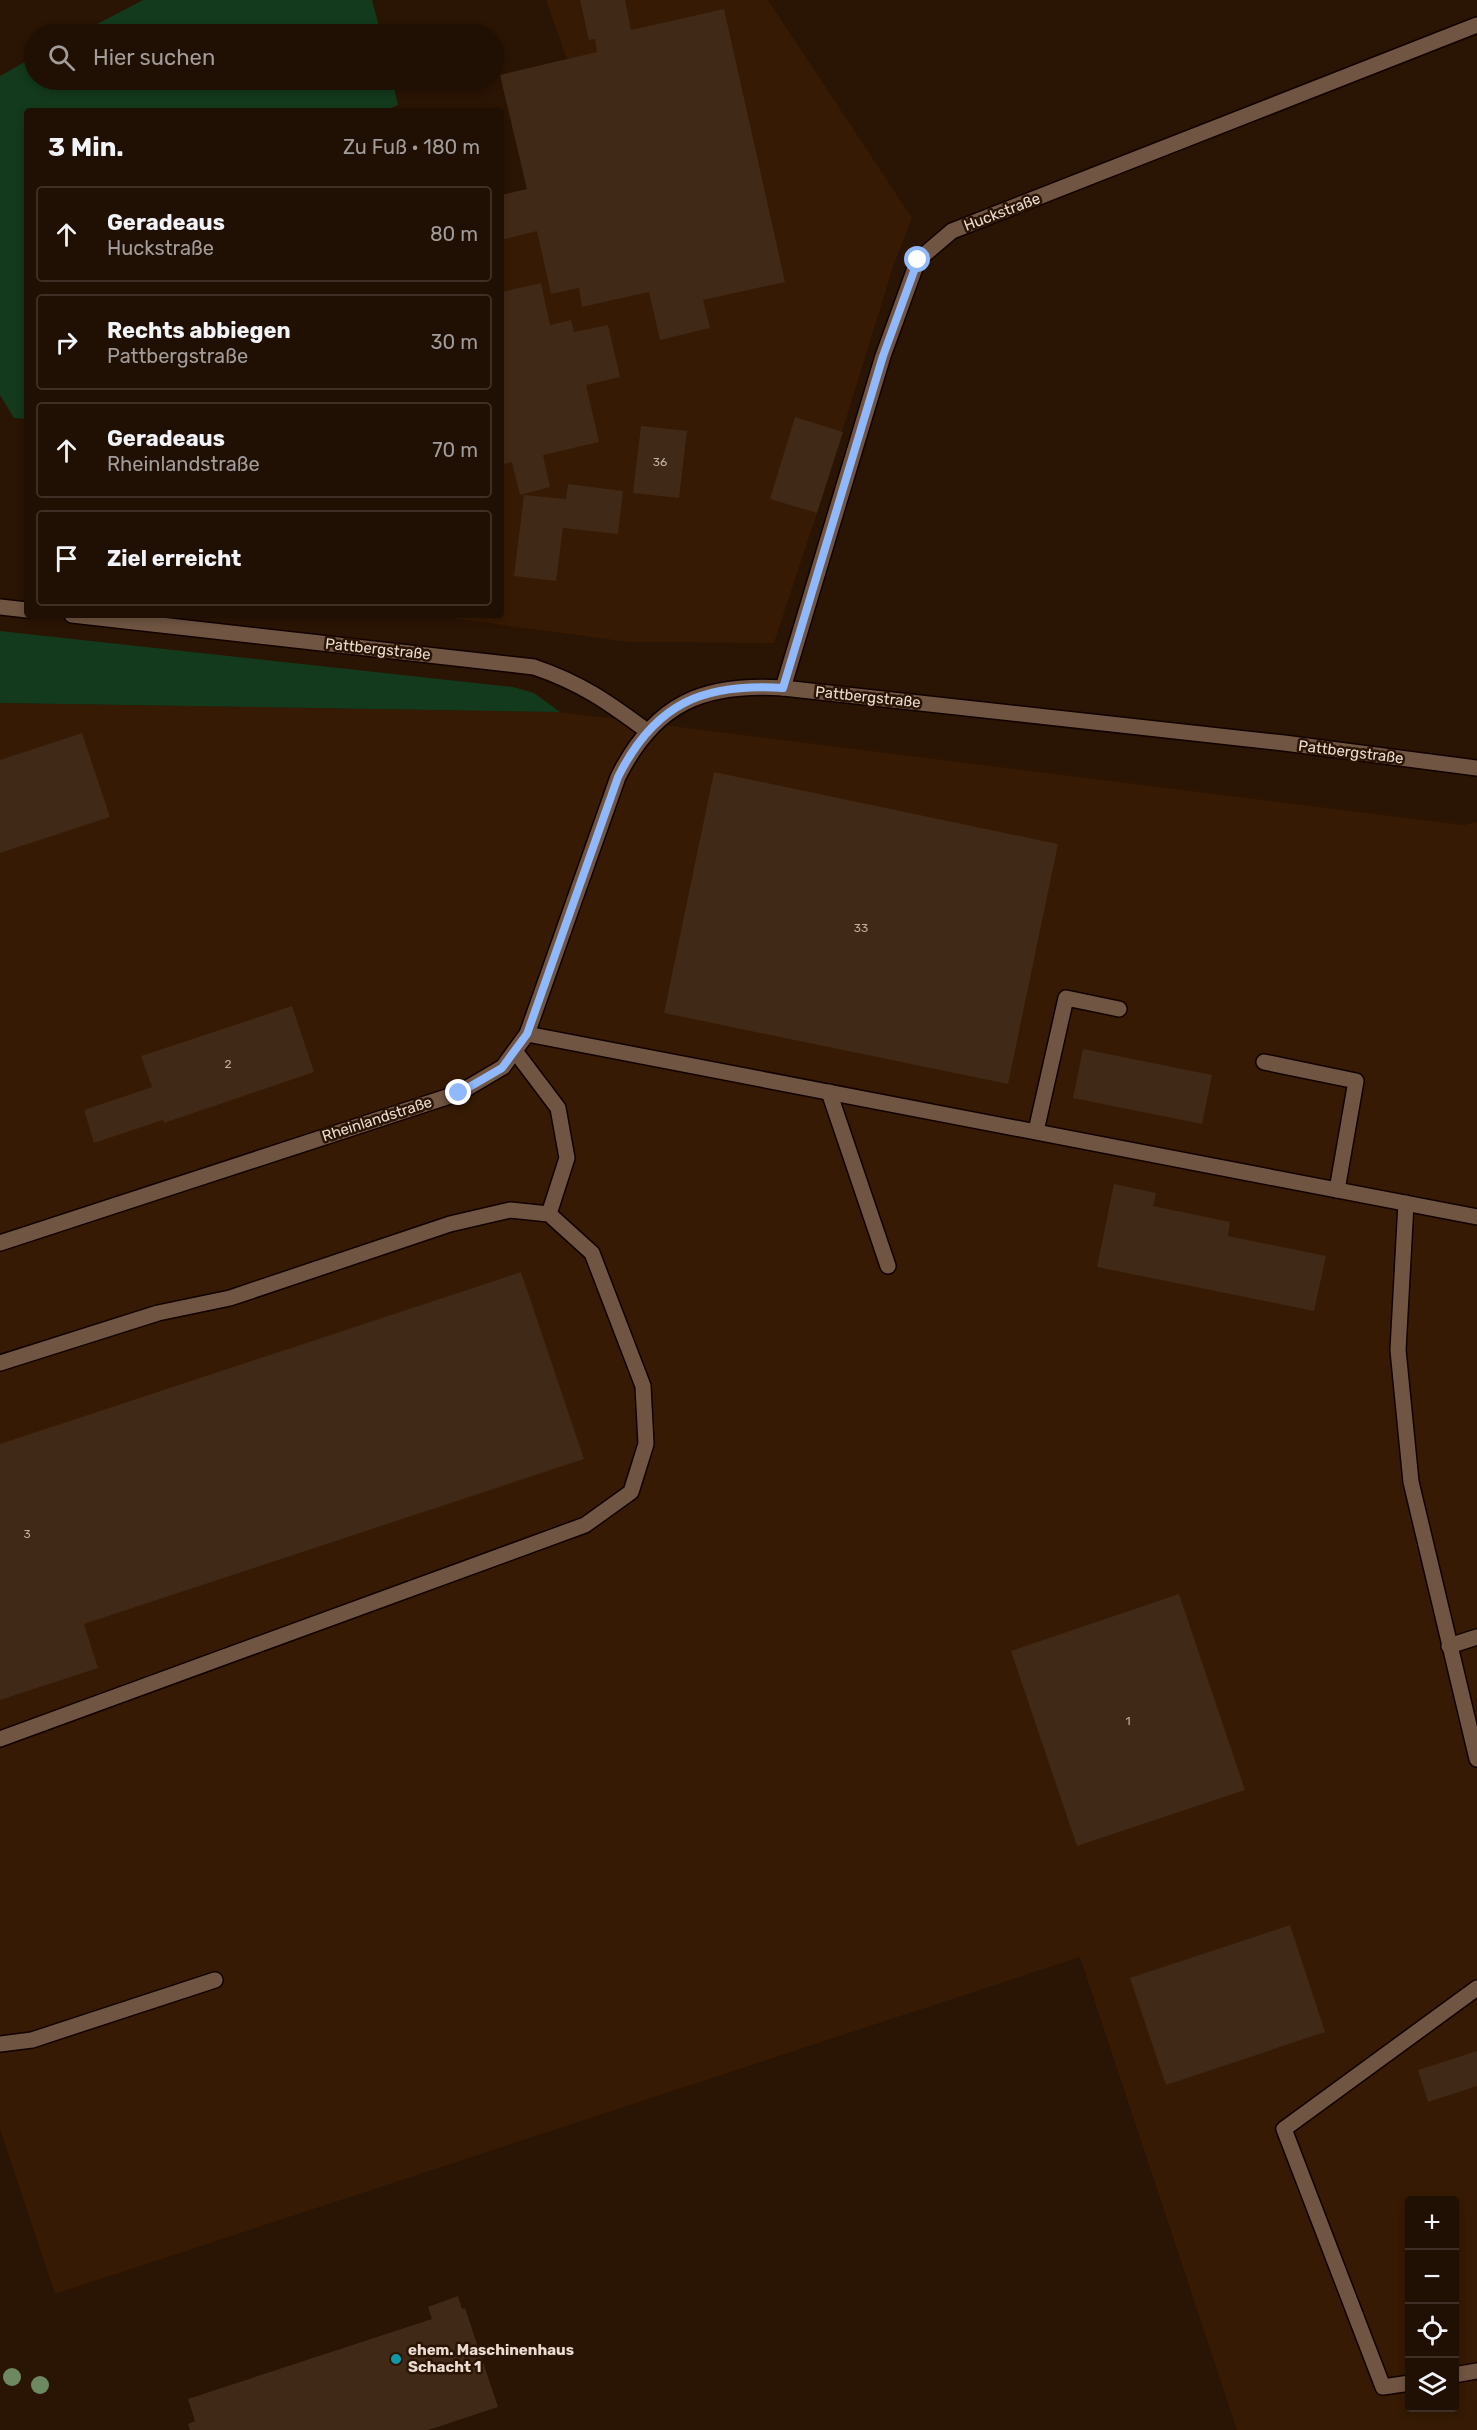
<!DOCTYPE html>
<html lang="de">
<head>
<meta charset="utf-8">
<style>
	:root { --surface:#200f03; --page:#2d1d12; --text:#f1f3f6; --muted:#a29c9a; --line:#3d2f25 }
	body { margin:0; font-family:Rubik,sans-serif; background:var(--page); color:var(--text) }
	.controls { position:absolute; right:18px; bottom:18px; display:grid; overflow:hidden; border-radius:6px; box-shadow:0 3px 9px #0003 }
	.controls button { width:54px; height:54px; display:grid; place-items:center; padding:0; border:0; border-bottom:2px solid var(--line); background:var(--surface); color:var(--text); font:30px sans-serif }
	.stop { position:absolute; width:18px; height:18px; margin:-14px; border:4px solid #90b8fd; border-radius:50%; background:#fff }
	.stop.end { background:#90b8fd; border-color:#fff; box-shadow:0 2px 6px #0008 }
	.list { margin:0; padding:0; list-style:none }
	h2 { display:flex; justify-content:space-between; align-items:center; height:78px; margin:0; padding:0 24px; font-size:26px }
	h2 small { font-size:20px; font-weight:400; color:var(--muted) }
	.list li { display:grid; grid-template-columns:39px 1fr auto; gap:18px; align-items:center; box-sizing:border-box; height:96px; margin:0 12px 12px; padding:0 12px; border:2px solid var(--line); border-radius:6px }
	.list b { display:block; font-size:22px; white-space:nowrap }
	.list p { margin:0; font-size:20px; white-space:nowrap; color:var(--muted) }
	.list em { font-size:20px; font-style:normal; color:var(--muted) }
	.icon { flex:none; width:33px; height:33px; fill:none; stroke:currentColor; stroke-width:2; stroke-linecap:round; stroke-linejoin:round }
	.map { position:relative; flex:none; width:1477px; height:2430px; overflow:hidden }
	.search { position:absolute; background:var(--surface); box-shadow:0 3px 9px #0003; left:24px; top:24px; width:480px; height:66px; display:flex; align-items:center; gap:15px; box-sizing:border-box; padding:0 21px; border-radius:33px; color:var(--muted); font-size:22px }
	.panel { position:absolute; background:var(--surface); box-shadow:0 3px 9px #0003; left:24px; top:108px; width:480px; height:510px; border-radius:6px }
	.map>svg:first-child { display:block }
	.built { fill:#361a03; fill-rule:evenodd }
	.green { fill:#133a1c }
	.building { fill:#412917 }
	.lines { fill:none; stroke-linecap:round; stroke-linejoin:round }
	.minor-casing { stroke:#120200; stroke-width:18 }
	.minor { stroke:#705542; stroke-width:15 }
	.tree { fill:#6d8961 }
	.route { stroke:#90b8fd; stroke-width:8 }
	.culture-dot { fill:#0f9aa8; stroke:#2a1404; stroke-width:2 }
	.labels { text-anchor:middle; stroke-width:5; stroke-linejoin:round; paint-order:stroke }
	.number-label { font-size:12px; fill:#c1aea2 }
	.street-label { font-size:15px; fill:#ecdbd1; stroke:#2a1404 }
	.poi-label { font-size:15px; font-weight:bold; fill:#ecdbd1; stroke:#2a1404; text-anchor:start }
</style>
</head>
<body>
<div class="map">
<svg width="1477" height="2430" viewBox="0 0 1477 2430">
	<rect width="100%" height="100%" fill="#2a1404"/>
	<!-- built -->
	<g class="built">
		<polygon points="546,0 768,0 912,218 893,267 817,513 774,643 628,642 429,615 501,615 501,195 527,189 500,75 567,59"/>
		<path d="M 0,703 L 560,712 L 1464,825 L 1477,822 L 1477,2430 L 1237,2430 L 1080,1957 L 55,2294 L 0,2129 ZM 1410,2200 L 1454,2200 L 1454,2408 L 1410,2408 Z"/>
	</g>
	<!-- green -->
	<g class="green">
		<polygon points="143,0 372,0 381,34 78,34"/>
		<polygon points="34,57 34,80 392,80 398,105 384,111 27,111 27,419 14,418 0,395 0,76"/>
		<polygon points="0,631 513,687 534,693 560,712 0,703"/>
	</g>
	<!-- building -->
	<g class="building">
		<polygon points="580,0 625,0 631,30 724,9 785,282 703,300 710,328 660,340 649,292 582,307 579,288 551,294 537,231 501,240 501,195 527,189 500,75 597,52 595,39 589,40"/>
		<polygon points="541,283 550,325 571,320 574,332 608,325 620,377 586,385 599,442 543,455 550,487 520,495 512,462 501,465 501,292"/>
		<polygon points="795,417 843,432 817,513 770,499"/>
		<polygon points="641,426 687,431 679,498 633,493"/>
		<polygon points="568,484 623,491 618,534 563,528 556,581 514,576 524,495 566,499"/>
		<polygon points="82,733 110,817 0,853 0,760"/>
		<polygon points="714,772 1058,844 1008,1084 664,1013"/>
		<polygon points="292,1006 314,1072 164,1123 163,1120 94,1143 84,1110 152,1087 141,1056"/>
		<polygon points="1083,1049 1212,1075 1202,1124 1073,1098"/>
		<polygon points="1114,1184 1156,1193 1153,1206 1230,1222 1228,1236 1326,1256 1314,1311 1097,1267"/>
		<polygon points="521,1272 584,1459 84,1624 98,1668 0,1700 0,1444"/>
		<polygon points="1179,1594 1245,1790 1077,1846 1011,1651"/>
		<polygon points="1290,1925 1325,2032 1166,2085 1130,1978"/>
		<polygon points="1477,2051 1477,2086 1428,2102 1418,2070"/>
		<polygon points="458,2296 462,2309 465,2308 498,2407 428,2430 190,2430 188,2424 195,2421 188,2399 432,2319 428,2307"/>
	</g>
	<g class="lines">
		<!-- minor casing -->
		<g class="minor-casing">
			<g id="minor">
				<polyline points="0,607 27,610"/>
				<path d="M 72,615 L 534,667 C 581,683 608,702 647,731"/>
				<polyline points="783,688 883,356 918,260 952,231 1477,25"/>
				<polyline points="527,1034 1477,1217"/>
				<polyline points="515,1051 558,1108 567,1158 549,1214"/>
				<polyline points="1264,1062 1356,1081 1337,1190"/>
				<polyline points="829,1092 888,1266"/>
				<polyline points="1036,1131 1066,998 1119,1009"/>
				<polyline points="1406,1203 1398,1350 1411,1482 1477,1759"/>
				<path d="M 0,1243 L 459,1093 L 503,1067 L 527,1034 L 618,777 C 655,703 703,683 783,688 L 1284,743 L 1477,768"/>
				<polyline points="0,1363 158,1313 230,1298 450,1224 510,1210 549,1214 592,1253 643,1386 646,1444 631,1492 585,1525 0,1739"/>
				<polyline points="1449,1646 1477,1637"/>
				<polyline points="0,2044 32,2040 215,1980"/>
				<polyline points="1454,2375 1477,2371"/>
				<polyline points="1410,2383 1383,2387 1284,2129 1477,1988"/>
			</g>
		</g>
		<!-- minor -->
		<use href="#minor" class="minor"/>
	</g>
	<!-- trees -->
	<g class="tree">
		<circle cx="12" cy="2377" r="9"/>
		<circle cx="40" cy="2385" r="9"/>
	</g>
	<g class="lines">
		<!-- route -->
		<path class="route" d="M 459,1093 L 502,1068 L 527,1034 L 618,777 C 655,703 703,683 783,688 L 883,356 L 918,260"/>
	</g>
	<!-- markers -->
	<circle class="culture-dot" cx="396" cy="2359" r="6"/>
	<g class="labels">
		<!-- number labels -->
		<g class="number-label">
			<text x="660" y="466">36</text>
			<text x="861" y="932">33</text>
			<text x="228" y="1068">2</text>
			<text x="27" y="1538">3</text>
			<text x="1128" y="1725">1</text>
		</g>
		<!-- street labels -->
		<g class="street-label">
			<text transform="translate(1002 212) rotate(-21)" y="5">Huckstraße</text>
			<text transform="translate(378 649) rotate(6)" y="5">Pattbergstraße</text>
			<text transform="translate(868 697) rotate(6)" y="5">Pattbergstraße</text>
			<text transform="translate(1351 752) rotate(7)" y="5">Pattbergstraße</text>
			<text transform="translate(377 1119) rotate(-18)" y="5">Rheinlandstraße</text>
		</g>
		<!-- poi labels -->
		<g class="poi-label">
			<text x="408" y="2355">ehem. Maschinenhaus<tspan x="408" dy="17">Schacht 1</tspan></text>
		</g>
	</g>
</svg>
<div class="controls">
<button>+</button>
<button>−</button>
<button><svg class="icon" aria-label="locate" viewBox="0 0 24 24"><circle cx="12" cy="12" r="6"/><path d="M12 2v4M12 18v4M2 12h4M18 12h4"/></svg></button>
<button><svg class="icon" aria-label="layers" viewBox="0 0 24 24"><path d="M12 4l9 5-9 5-9-5zM3 14l9 5 9-5"/></svg></button>
</div>
<div class="stop" style="left:918px;top:260px"></div>
<div class="stop end" style="left:459px;top:1093px"></div>
<div class="search"><svg class="icon" aria-label="search" viewBox="0 0 24 24"><circle cx="10" cy="10" r="6"/><path d="M15 15l6 6"/></svg>Hier suchen</div>
<section class="panel">
<h2>3 Min.<small>Zu Fuß · 180 m</small></h2>
<ul class="list">
<li><svg class="icon" aria-label="ahead" viewBox="0 0 24 24"><path d="M12 20V5M6 11l6-6 6 6"/></svg><div><b>Geradeaus</b><p>Huckstraße</p></div><em>80 m</em></li>
<li><svg class="icon" aria-label="right" viewBox="0 0 24 24"><path d="M7 20v-9h11M14 6l5 5-5 5"/></svg><div><b>Rechts abbiegen</b><p>Pattbergstraße</p></div><em>30 m</em></li>
<li><svg class="icon" aria-label="ahead" viewBox="0 0 24 24"><path d="M12 20V5M6 11l6-6 6 6"/></svg><div><b>Geradeaus</b><p>Rheinlandstraße</p></div><em>70 m</em></li>
<li><svg class="icon" aria-label="arrive" viewBox="0 0 24 24"><path d="M6 21V4h12l-3 4 3 4H6"/></svg><div><b>Ziel erreicht</b></div></li>
</ul>
</section>
</div>
</body>
</html>
